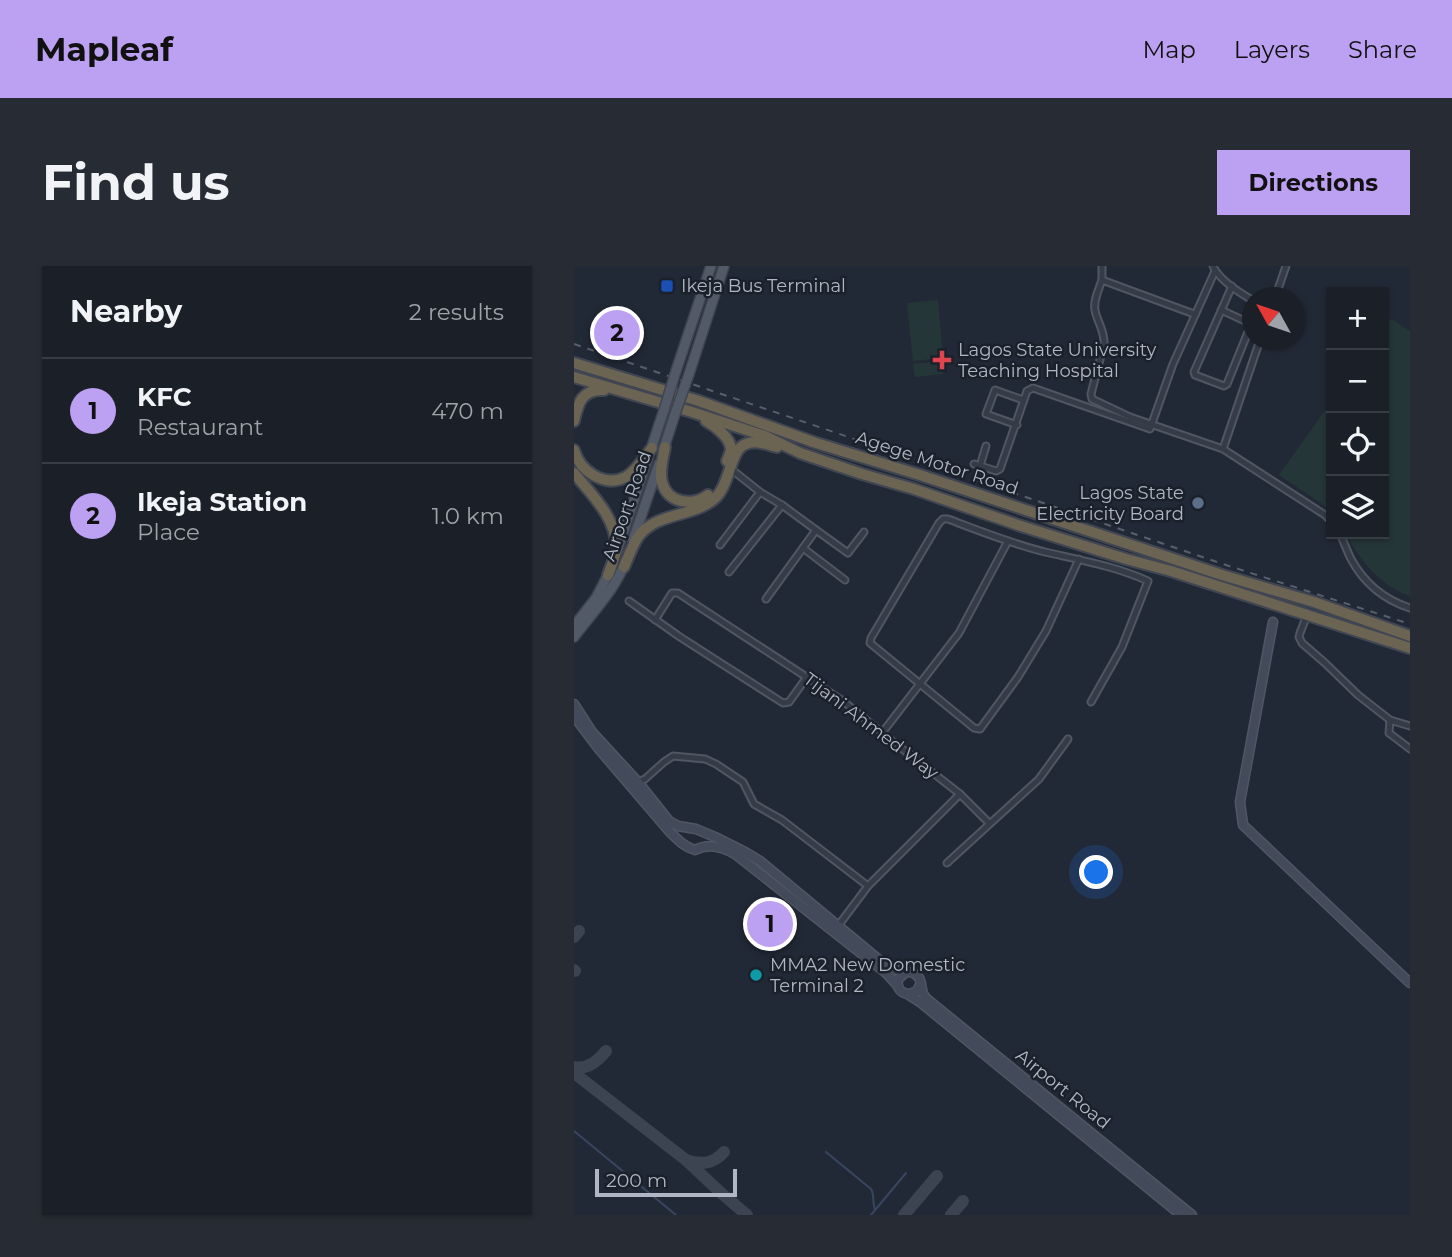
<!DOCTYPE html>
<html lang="en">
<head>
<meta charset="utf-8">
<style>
	:root { --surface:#1a1f28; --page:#272c34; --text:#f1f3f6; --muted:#9fa2a8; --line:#383d45; --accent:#bca0f2 }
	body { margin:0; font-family:Montserrat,sans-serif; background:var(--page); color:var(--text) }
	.controls { position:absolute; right:21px; top:21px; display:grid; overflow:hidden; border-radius:0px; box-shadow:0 2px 5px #0004 }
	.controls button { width:63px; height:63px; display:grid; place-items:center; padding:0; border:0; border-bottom:2px solid var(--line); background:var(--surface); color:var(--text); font:35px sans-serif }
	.compass { position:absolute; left:668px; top:21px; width:63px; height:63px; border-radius:50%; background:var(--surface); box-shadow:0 2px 5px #0004; rotate:310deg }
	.scale { position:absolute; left:21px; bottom:18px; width:142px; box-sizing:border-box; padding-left:7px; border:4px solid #b0b6c3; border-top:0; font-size:19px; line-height:24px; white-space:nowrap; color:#b0b6c3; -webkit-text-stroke:5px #1b212b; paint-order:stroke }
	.you { position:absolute; left:523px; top:607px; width:24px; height:24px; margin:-18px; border:5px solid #fff; border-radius:50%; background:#1a73e8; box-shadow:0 0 0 10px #1a73e833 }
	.badge { display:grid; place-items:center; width:46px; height:46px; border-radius:50%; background:var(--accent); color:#111; font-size:23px; font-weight:700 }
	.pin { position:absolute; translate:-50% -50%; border:4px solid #fff; box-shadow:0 2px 7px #0006 }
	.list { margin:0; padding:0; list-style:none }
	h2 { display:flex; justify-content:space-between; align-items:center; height:91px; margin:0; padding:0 28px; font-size:30px }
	h2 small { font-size:23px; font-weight:400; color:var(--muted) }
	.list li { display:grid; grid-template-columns:46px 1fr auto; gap:21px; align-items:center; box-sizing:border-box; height:105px; padding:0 28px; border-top:2px solid var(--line) }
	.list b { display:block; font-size:26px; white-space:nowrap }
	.list p { margin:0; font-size:23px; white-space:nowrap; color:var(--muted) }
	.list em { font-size:23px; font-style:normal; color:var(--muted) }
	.icon { flex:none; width:38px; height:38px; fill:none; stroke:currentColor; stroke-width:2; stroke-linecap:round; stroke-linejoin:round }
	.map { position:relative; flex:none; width:836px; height:949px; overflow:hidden; border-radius:0px }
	header { display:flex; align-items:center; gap:42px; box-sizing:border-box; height:98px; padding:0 35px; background:var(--accent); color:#111 }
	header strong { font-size:33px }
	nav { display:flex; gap:38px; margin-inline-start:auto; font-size:24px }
	.intro { display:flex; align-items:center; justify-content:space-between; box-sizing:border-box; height:168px; padding:0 42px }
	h1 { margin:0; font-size:49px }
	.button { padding:18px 32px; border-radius:0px; background:var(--accent); color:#111; font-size:24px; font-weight:700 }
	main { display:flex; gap:42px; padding:0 42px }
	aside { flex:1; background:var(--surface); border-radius:0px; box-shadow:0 2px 5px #0004 }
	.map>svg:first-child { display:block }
	.green { fill:#253638 }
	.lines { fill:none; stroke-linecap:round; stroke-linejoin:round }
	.stream { stroke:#38465f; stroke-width:2 }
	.taxiway { stroke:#3c4452; stroke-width:12 }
	.street-casing { stroke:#505662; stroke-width:9 }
	.secondary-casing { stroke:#505662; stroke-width:11 }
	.primary-casing { stroke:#3e4550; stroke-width:12 }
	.highway-casing { stroke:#404652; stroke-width:14 }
	.street { stroke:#353b47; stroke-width:5 }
	.secondary { stroke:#434a5a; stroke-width:8 }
	.primary { stroke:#535a67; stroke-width:9 }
	.highway { stroke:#6c6453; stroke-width:10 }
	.rail { stroke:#575f6e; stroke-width:2; stroke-dasharray:7 7; stroke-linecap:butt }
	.primary-bridge-casing { stroke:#3e4550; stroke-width:12; stroke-linecap:butt }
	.primary-bridge { stroke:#535a67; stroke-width:9 }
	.transit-dot { fill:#1a4fb4; stroke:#1b212b; stroke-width:2.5 }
	.health-dot { fill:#e0444e; stroke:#1b212b; stroke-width:2.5 }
	.service-dot { fill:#5c6f8a; stroke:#1b212b; stroke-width:2.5 }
	.culture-dot { fill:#0f9aa8; stroke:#1b212b; stroke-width:2.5 }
	.labels { text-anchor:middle; stroke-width:5; stroke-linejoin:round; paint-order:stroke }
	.poi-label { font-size:18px; fill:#b0b6c3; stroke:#1b212b; text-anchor:start }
	.street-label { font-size:18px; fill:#b0b6c3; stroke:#1b212b }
</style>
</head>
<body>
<header>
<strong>Mapleaf</strong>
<nav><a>Map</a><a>Layers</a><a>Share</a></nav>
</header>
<div class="intro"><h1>Find us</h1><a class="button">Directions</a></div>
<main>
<aside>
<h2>Nearby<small>2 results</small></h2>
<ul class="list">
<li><span class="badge">1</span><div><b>KFC</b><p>Restaurant</p></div><em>470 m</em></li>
<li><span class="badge">2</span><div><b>Ikeja Station</b><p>Place</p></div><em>1.0 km</em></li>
</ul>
</aside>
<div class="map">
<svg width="836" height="949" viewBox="0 0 836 949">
	<rect width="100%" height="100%" fill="#222936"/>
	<!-- green -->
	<g class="green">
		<polygon points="364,34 369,92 339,95 333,37"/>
		<path d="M 817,53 L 836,65 L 836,330 C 806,320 786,294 772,268 L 810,268 L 810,62 Z"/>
		<polygon points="367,95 369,108 341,111 339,98"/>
		<polygon points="757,136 757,246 750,239 705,209"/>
	</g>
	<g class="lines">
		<!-- stream -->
		<g class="stream">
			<polyline points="0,865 102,949"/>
			<path d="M 252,886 L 297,923 C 301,930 298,936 301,944"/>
			<polyline points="297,949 332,907"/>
		</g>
		<!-- taxiway -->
		<g class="taxiway">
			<polyline points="0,671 5,665"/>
			<polyline points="0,704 1,705"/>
			<path d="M 0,801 C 14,804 24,795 32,785"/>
			<polyline points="0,807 112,894 146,926 173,949"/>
			<path d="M 112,894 C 128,899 139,898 150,886"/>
			<polyline points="330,949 363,910"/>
			<polyline points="377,949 389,935"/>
		</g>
		<!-- street casing -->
		<g class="street-casing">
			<g id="street">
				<polyline points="528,0 528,14 620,48"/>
				<path d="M 639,0 C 645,14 666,27 678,34"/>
				<path d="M 528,14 C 525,23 519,35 521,44 C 523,56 531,65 530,78 L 517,128 L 518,133 L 556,151 L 649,183 L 751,249 L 757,255"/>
				<polyline points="701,32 712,0"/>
				<polyline points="647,44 673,56 676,61 653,118 650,120 621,109 620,106 658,20"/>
				<polyline points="443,159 412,148 421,124 449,134"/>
				<polyline points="649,183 686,74"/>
				<polyline points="400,198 422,205 426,203 453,125 459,122 576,163 599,98 641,5"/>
				<polyline points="406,200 412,180"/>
				<polyline points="157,203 186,226 208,239 242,264 192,333"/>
				<polyline points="242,264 274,287 290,266"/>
				<path d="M 766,268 C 770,276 773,285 777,293 C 790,317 811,334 836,342"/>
				<polyline points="146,279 186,226"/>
				<polyline points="229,282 271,314"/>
				<path d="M 505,293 L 472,365 L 444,411 L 406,463 L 400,462 L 296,377 L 297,372 L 365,257 L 369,253 L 374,253 C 406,265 438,278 471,286 C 506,294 541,300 574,315 L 548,381 L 517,436"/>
				<polyline points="155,306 208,239"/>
				<polyline points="55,335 106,371 209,437 215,436 233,411"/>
				<polyline points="733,349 726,367 725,371 728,377 751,397 784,429 816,454 836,460"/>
				<polyline points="81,354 98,327 104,327 269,435 308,467 386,528 415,557"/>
				<polyline points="816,454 815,467 836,483"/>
				<polyline points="308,467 385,367 434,275"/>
				<polyline points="64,516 71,513 90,496 99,490 131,493 142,498 169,516 180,538 208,554 294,620"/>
				<polyline points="373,597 465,513 494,473"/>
				<polyline points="264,660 294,620 386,528"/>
			</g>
		</g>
		<!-- secondary casing -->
		<g class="secondary-casing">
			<g id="secondary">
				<polyline points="699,356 666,536 669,559 836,717"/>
				<path d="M 0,438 L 18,466 L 64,516 L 95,555 L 104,560 L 122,563 L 141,571 L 171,586 L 186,595 L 315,702 C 328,708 343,701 347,717 L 343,725 L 336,728 C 327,728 322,722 324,713 L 332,706"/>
				<path d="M 0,450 L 24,482 L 95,565 C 103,573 110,581 121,584 C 134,577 149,581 161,588 L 312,707 L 324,720"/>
				<polyline points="347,719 349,728 353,733 618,949"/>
				<polyline points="335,729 346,736 607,949"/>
			</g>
		</g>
		<!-- primary casing -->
		<g class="primary-casing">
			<g id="primary">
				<polyline points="102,105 137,0"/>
				<polyline points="115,108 150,0"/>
				<polyline points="89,185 101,148"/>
				<polyline points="59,274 85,198"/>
				<polyline points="43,285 90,144"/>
				<polyline points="0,360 22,332 36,305"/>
				<path d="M 0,371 C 18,347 42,323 52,294"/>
			</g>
		</g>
		<!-- highway casing -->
		<g class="highway-casing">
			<g id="highway">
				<polyline points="0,97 125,135 242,177 346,209 648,309 740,336 836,370"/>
				<polyline points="0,111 118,146 191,170 226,187 288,208 340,223 444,259 552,293 597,305 836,382"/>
				<path d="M 0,155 C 4,137 8,123 30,124"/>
				<path d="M 132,155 C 141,160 156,171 157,183 C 157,187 154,191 153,195"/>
				<path d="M 91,181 C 89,192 85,205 88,216 C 93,237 118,241 134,229"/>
				<path d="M 0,184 C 6,205 30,222 52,211 C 63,204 70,192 78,182"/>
				<path d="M 0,207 C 17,228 44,253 42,283 C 41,292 37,301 34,309"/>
				<path d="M 50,301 C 54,292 58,280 64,271 C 82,246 117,252 140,233 C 155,221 156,189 167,181 C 178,172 191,178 203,181"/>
			</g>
		</g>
		<!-- street -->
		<use href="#street" class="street"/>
		<!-- secondary -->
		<use href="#secondary" class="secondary"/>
		<!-- primary -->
		<use href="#primary" class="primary"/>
		<!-- highway -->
		<use href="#highway" class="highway"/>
		<!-- rail -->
		<polyline class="rail" points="0,78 655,300 836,358"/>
		<!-- primary-bridge casing -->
		<g class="primary-bridge-casing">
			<g id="primary-bridge">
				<polyline points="90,144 102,105"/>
				<polyline points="101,148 115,108"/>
			</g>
		</g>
		<!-- primary-bridge -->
		<use href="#primary-bridge" class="primary-bridge"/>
	</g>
	<!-- markers -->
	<rect class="transit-dot" x="86" y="13" width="14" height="14" rx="3.5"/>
	<path class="health-dot" d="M364.5 83.5h7v7h7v7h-7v7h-7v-7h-7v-7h7z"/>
	<circle class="service-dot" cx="624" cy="237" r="7"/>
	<circle class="culture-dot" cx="182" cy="709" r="7"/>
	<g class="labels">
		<!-- poi labels -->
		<g class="poi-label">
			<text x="107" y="26">Ikeja Bus Terminal</text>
			<text x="384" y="90">Lagos State University<tspan x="384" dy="21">Teaching Hospital</tspan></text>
			<text x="610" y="233" text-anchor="end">Lagos State<tspan x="610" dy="21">Electricity Board</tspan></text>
			<text x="196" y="705">MMA2 New Domestic<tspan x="196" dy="21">Terminal 2</tspan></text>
		</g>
		<!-- street labels -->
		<g class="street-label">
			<text transform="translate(363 197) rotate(18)" y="6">Agege Motor Road</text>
			<text transform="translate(53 240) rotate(-71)" y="6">Airport Road</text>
			<text transform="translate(297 460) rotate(37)" y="6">Tijani Ahmed Way</text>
			<text transform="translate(489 823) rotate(39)" y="6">Airport Road</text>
		</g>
	</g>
</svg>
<div class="controls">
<button>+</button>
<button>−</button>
<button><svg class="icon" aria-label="locate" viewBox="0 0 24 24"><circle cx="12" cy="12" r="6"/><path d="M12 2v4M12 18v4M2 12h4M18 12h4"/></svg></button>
<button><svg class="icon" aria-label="layers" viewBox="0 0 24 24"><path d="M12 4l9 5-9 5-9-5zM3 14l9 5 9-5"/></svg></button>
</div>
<svg class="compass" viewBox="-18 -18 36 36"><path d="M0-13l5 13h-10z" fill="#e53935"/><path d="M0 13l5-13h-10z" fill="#9fa2a8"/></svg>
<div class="scale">200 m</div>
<div class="you"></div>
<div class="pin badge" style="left:196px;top:658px">1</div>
<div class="pin badge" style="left:43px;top:67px">2</div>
</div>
</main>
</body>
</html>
